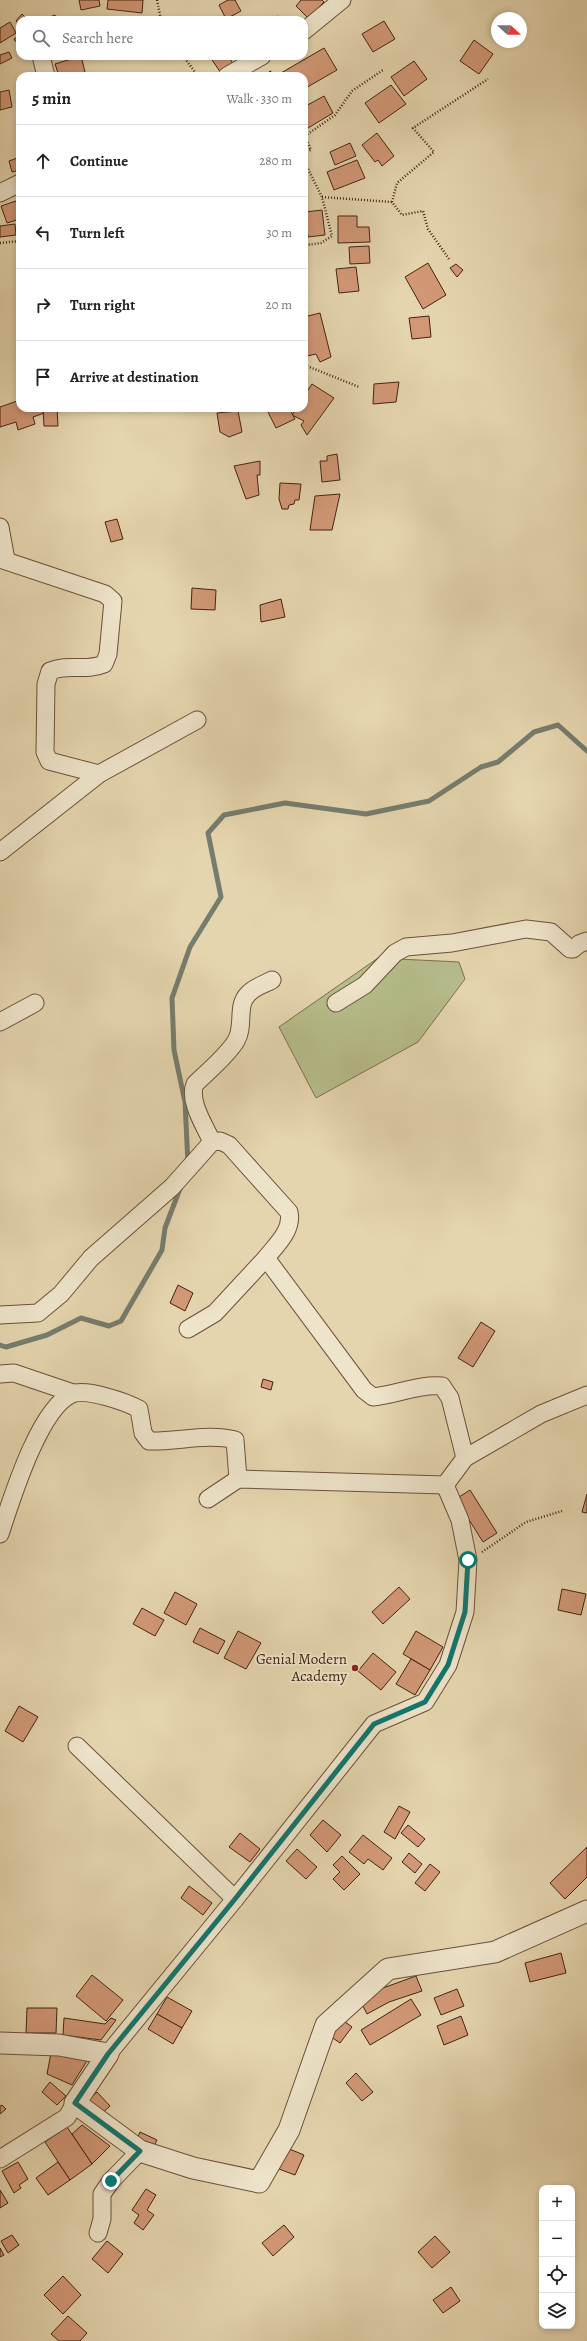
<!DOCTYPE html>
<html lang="en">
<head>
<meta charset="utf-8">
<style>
	:root { --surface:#fff; --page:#f6f6f6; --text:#202124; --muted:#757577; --line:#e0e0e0 }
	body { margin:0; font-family:Alegreya,serif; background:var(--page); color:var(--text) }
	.controls { position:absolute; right:12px; bottom:12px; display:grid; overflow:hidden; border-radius:8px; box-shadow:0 2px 6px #0003 }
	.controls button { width:36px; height:36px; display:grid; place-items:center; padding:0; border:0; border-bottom:1px solid var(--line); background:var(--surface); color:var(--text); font:20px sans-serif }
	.compass { position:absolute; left:491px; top:12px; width:36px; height:36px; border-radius:50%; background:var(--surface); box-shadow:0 2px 6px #0003; rotate:111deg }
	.stop { position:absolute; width:12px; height:12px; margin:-9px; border:3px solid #0f766e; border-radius:50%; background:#fff }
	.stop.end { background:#0f766e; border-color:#fff; box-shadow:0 1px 4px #0008 }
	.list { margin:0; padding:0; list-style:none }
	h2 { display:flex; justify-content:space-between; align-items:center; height:52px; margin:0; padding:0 16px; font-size:17px }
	h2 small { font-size:13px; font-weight:400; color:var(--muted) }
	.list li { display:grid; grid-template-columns:26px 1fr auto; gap:12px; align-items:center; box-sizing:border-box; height:72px; padding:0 16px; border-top:1px solid var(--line) }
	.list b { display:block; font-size:15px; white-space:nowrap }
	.list em { font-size:13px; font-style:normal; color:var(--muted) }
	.icon { flex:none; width:22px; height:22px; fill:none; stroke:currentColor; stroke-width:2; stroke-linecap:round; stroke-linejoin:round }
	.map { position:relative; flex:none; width:587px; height:2341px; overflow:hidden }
	.search { position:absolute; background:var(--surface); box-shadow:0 2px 6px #0003; left:16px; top:16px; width:292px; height:44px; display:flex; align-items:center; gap:10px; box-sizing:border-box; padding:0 14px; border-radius:12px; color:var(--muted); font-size:15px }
	.panel { position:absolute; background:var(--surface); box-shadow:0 2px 6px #0003; left:16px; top:72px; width:292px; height:340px; border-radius:12px }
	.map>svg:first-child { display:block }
	.green { fill:#b5bd8a; stroke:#7c704e }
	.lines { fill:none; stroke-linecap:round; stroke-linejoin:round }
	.stream { stroke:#757d6e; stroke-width:5 }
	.building { fill:#d29876; stroke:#432312 }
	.minor-casing { stroke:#6c5039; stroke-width:19 }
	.tertiary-casing { stroke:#6c5039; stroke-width:23 }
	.path { stroke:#432312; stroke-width:2.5; stroke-dasharray:1 2; stroke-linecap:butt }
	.minor { stroke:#eee4ca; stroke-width:17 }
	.tertiary { stroke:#eee4ca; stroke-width:21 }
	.route { stroke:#0f766e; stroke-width:5 }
	.poi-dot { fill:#8f2418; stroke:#eee4ca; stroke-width:1.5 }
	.labels { text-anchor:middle; stroke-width:3.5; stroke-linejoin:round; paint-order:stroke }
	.poi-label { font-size:15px; fill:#432312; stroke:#eee4ca; text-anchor:end }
</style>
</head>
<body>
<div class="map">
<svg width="587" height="2341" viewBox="0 0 587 2341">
	<rect width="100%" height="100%" fill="#e5d5ae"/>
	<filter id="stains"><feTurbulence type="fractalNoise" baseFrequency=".005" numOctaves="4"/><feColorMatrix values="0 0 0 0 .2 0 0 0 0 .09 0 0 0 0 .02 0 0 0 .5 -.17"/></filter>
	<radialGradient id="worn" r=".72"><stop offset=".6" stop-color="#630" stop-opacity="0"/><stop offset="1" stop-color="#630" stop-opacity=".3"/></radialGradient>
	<!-- green -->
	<polygon class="green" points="378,958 459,962 465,979 418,1042 316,1098 279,1027"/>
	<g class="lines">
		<!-- stream -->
		<g class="stream">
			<polyline points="188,1164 185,1102 174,1050 172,998 190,947 221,897 208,833 224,815 285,803 366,814 429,801 481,767 498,762 534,732 558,725 587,751"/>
			<polyline points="0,1345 6,1347 47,1335 81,1318 109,1326 121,1321 162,1250 165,1228 181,1186"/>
		</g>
	</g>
	<!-- building -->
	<g class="building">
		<polygon points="79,0 99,0 100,6 81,10"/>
		<polygon points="108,0 143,0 142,13 107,9"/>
		<polygon points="228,0 235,0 241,11 226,19 219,5"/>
		<polygon points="301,0 322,0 324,2 308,18 296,6"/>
		<polygon points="22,14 28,20 20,20 20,25 16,21"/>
		<polygon points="55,15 56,20 42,20"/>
		<polygon points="278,16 280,20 270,20"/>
		<polygon points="384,21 395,39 373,52 362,34"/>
		<polygon points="10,22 16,33 0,43 0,28"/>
		<polygon points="20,35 20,47 14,39"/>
		<polygon points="474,40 493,54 479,74 460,61"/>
		<polygon points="324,48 337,70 304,89 304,76 283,76 281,73"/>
		<polygon points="9,52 12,58 0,64 0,55"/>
		<polygon points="81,56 86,76 59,76 55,64"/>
		<polygon points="228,56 234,65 221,73 210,57"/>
		<polygon points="414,61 427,79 404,96 391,77"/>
		<polygon points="391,85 406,104 379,123 365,103"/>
		<polygon points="9,90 12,107 0,110 0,92"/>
		<polygon points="324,96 333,113 308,128 304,121 304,107"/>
		<polygon points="377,133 394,156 382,166 378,160 375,162 362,145"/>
		<polygon points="350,143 356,156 335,165 330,152"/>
		<polygon points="20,157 20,170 12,172 9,161"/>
		<polygon points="357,160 365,178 334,190 327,172"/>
		<polygon points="16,201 20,219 7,223 1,206"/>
		<polygon points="322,210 325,235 308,237 305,212"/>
		<polygon points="338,216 357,216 357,227 369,227 370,242 338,243"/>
		<polygon points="15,224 16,235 0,237 0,226"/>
		<polygon points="369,246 370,263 350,264 349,247"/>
		<polygon points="428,263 446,295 423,309 405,277"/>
		<polygon points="456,264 463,270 457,277 450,268"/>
		<polygon points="356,267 359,291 339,293 336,269"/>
		<polygon points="320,313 331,357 320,362 316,354 307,356 304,346 304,317"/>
		<polygon points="429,316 431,337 412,339 409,318"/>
		<polygon points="399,382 396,402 373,404 374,384"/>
		<polygon points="312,384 334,398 307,435 301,425 304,421 292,415 297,408 304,408 304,396"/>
		<polygon points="20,400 20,408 42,408 44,413 33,417 35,424 18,430 16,422 0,427 0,407"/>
		<polygon points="43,408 57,408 58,426 44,426"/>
		<polygon points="266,408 289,408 295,419 276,428"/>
		<polygon points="238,411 242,432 229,437 220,432 217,413"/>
		<polygon points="337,454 340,480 322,482 320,461 327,461 327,456"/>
		<polygon points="260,461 260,475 257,475 259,495 246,499 234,466"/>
		<polygon points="280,483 301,484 299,500 295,500 294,504 289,505 288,509 282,509 279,499"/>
		<polygon points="340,494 332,530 310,530 315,496"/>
		<polygon points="117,519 123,539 111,542 105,522"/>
		<polygon points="192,588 216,590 215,610 191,609"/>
		<polygon points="281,599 285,617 261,622 260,605"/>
		<polygon points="178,1285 193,1293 185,1311 170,1303"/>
		<polygon points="481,1322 495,1331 473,1367 458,1358"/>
		<polygon points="263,1379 273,1382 271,1390 261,1387"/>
		<polygon points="470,1490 497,1533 483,1542 456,1499"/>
		<polygon points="587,1494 587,1513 582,1512"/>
		<polygon points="399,1587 410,1599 383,1624 372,1612"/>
		<polygon points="562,1589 586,1594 581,1615 558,1610"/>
		<polygon points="175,1592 197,1604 186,1625 164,1613"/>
		<polygon points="142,1608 164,1620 155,1636 133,1624"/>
		<polygon points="200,1628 225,1641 218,1654 193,1642"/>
		<polygon points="238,1631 261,1643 246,1669 224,1658"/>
		<polygon points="416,1631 443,1647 430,1670 403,1654"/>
		<polygon points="373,1653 396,1672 381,1690 358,1671"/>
		<polygon points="411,1659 430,1670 415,1695 396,1684"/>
		<polygon points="19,1706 38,1717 23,1742 5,1731"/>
		<polygon points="399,1806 410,1812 395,1839 384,1832"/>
		<polygon points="323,1820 341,1835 327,1852 310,1835"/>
		<polygon points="408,1825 425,1839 418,1847 401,1833"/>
		<polygon points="240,1833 260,1849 250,1862 229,1847"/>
		<polygon points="363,1835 392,1858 383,1870 368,1859 364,1864 349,1852"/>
		<polygon points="587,1847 587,1877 565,1899 550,1883"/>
		<polygon points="297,1849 317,1867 306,1879 286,1861"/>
		<polygon points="409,1853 422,1864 415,1873 402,1862"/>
		<polygon points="342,1856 360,1874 344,1890 333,1879 340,1872 333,1865"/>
		<polygon points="430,1864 440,1872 425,1891 415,1883"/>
		<polygon points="189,1886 212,1903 203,1915 181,1898"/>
		<polygon points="561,1953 566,1973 530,1982 525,1963"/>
		<polygon points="92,1975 123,2000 106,2021 76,1996"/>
		<polygon points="416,1976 422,1991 389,2002 367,2014 360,2000 383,1988"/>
		<polygon points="457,1989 464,2006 441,2015 434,1998"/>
		<polygon points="167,1997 192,2011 182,2028 157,2014"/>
		<polygon points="411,1999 421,2015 370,2045 361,2030"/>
		<polygon points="27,2008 57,2008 56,2033 26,2033"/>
		<polygon points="157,2014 182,2028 173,2044 148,2029"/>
		<polygon points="461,2016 468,2035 444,2045 437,2026"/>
		<polygon points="64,2018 105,2024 111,2018 116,2020 101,2040 63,2035"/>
		<polygon points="340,2018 352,2027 340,2043 327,2034"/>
		<polygon points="51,2053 88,2059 72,2085 47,2074"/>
		<polygon points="356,2073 373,2092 362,2101 346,2083"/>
		<polygon points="50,2082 66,2096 57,2105 42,2092"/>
		<polygon points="97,2092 110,2106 100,2115 87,2102"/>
		<polygon points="2,2105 6,2109 0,2114 0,2106"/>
		<polygon points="82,2125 110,2146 92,2164 72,2134"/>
		<polygon points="67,2127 92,2164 70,2180 45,2142"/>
		<polygon points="140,2132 157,2140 152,2150 136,2141"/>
		<polygon points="287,2148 304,2155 295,2175 279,2169"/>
		<polygon points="18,2162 28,2179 19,2185 21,2188 14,2193 2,2171"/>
		<polygon points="58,2162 70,2180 48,2195 36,2178"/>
		<polygon points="146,2189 156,2195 147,2210 154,2215 143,2230 134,2223 139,2215 132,2210"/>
		<polygon points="0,2190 8,2203 0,2208"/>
		<polygon points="284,2225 294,2237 273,2256 262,2243"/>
		<polygon points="12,2235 19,2245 8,2253 1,2241"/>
		<polygon points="435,2236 450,2252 432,2268 418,2252"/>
		<polygon points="107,2241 123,2254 108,2273 92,2259"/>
		<polygon points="0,2248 4,2255 0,2257"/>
		<polygon points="63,2276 81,2295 63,2314 44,2295"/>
		<polygon points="451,2287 460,2301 443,2313 433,2300"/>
		<polygon points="68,2316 87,2333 80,2341 59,2341 51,2334"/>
	</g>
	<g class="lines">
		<!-- minor casing -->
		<g class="minor-casing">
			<g id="minor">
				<polyline points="304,31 342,0"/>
				<polyline points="41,56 46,76"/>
				<polyline points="227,76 262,56"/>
				<polyline points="0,193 20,183"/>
				<polyline points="0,527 6,560"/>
				<path d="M 0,559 L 105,594 L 113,601 L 108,654 L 104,664 C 85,672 69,663 50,671 L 46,684 L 45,752 L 49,761 L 99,774"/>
				<polyline points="0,852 99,774 197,720"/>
				<polyline points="336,1003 365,985 395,953 406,947 452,943 526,929 551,932 570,949 573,949 579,944 587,941"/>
				<polyline points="0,1022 35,1003"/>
				<path d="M 212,1142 C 205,1126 188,1101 195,1084 C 208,1071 226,1057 236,1041 C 245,1026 236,1006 248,994 C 254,987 265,984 272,980"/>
				<path d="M 0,1315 L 38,1313 L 61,1294 L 91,1258 L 172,1187 L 212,1142 L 220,1141 L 229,1145 L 289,1212 C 293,1230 277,1244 266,1258 L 364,1390 L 373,1397 C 396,1395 418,1384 442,1386 L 450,1398 L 465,1458"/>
				<polyline points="188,1329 215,1313 266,1258"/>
				<polyline points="0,1374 14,1373 73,1393"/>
				<polyline points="208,1499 238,1479 445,1485"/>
				<path d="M 0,1534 C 11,1501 39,1408 72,1394 C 86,1388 126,1402 139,1409 L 143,1433 L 149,1441 C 177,1442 207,1433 235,1440 L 238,1479"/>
				<polyline points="77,1746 235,1899"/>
				<polyline points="108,2054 235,1899 374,1724 425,1702 448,1665 465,1612 468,1560 460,1520 445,1485 465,1458 541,1414 587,1395"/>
				<polyline points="0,2159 67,2117 75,2103"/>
				<polyline points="98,2233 102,2219 102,2194 111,2181 140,2151"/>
			</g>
		</g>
		<!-- tertiary casing -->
		<g class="tertiary-casing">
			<polyline id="tertiary" points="0,2043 59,2045 108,2054 75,2103 140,2151 193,2168 259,2182 289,2130 326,2025 388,1969 495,1952 587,1911"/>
		</g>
		<!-- path -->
		<g class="path">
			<polyline points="157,0 161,20"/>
			<polyline points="183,56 198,76"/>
			<polyline points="270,71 272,76"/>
			<polyline points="304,134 311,150 304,152"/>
			<polyline points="305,136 335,115 352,91 383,70"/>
			<polyline points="304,161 322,197 332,236 321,243 306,245 304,256"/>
			<polyline points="322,197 392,202"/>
			<polyline points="0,243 20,241"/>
			<polyline points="449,259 428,229 423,211 402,215 392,202 397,183 434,152 413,128 488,79"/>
			<polyline points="304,361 307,366 359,387"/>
			<polyline points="482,1552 526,1522 562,1511"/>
		</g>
		<!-- minor -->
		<use href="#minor" class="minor"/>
		<!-- tertiary -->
		<use href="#tertiary" class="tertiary"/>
	</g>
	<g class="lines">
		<!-- route -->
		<polyline class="route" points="111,2181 140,2151 75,2103 108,2054 235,1899 374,1724 425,1702 448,1665 465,1612 468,1560"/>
	</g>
	<!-- markers -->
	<circle class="poi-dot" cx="355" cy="1668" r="4"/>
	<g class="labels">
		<!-- poi labels -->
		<g class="poi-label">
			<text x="347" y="1664">Genial Modern<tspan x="347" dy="17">Academy</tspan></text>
		</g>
	</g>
	<rect width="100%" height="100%" filter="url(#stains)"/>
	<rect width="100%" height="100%" fill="url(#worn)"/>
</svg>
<div class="controls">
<button>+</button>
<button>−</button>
<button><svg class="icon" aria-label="locate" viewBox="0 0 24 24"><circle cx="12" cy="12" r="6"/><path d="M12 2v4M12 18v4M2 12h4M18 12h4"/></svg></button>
<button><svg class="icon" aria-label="layers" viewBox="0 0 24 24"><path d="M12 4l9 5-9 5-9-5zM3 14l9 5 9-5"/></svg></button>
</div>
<svg class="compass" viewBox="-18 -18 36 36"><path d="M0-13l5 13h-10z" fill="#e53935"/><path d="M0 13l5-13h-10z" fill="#757577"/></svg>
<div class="stop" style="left:468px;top:1560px"></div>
<div class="stop end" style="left:111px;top:2181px"></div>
<div class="search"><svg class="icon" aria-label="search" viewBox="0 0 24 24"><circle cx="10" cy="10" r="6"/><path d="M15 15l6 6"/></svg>Search here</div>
<section class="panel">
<h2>5 min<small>Walk · 330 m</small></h2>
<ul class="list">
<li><svg class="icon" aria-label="ahead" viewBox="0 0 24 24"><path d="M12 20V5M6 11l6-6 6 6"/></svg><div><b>Continue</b></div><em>280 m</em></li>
<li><svg class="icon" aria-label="left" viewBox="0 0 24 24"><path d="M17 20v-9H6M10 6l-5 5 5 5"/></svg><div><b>Turn left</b></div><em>30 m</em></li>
<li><svg class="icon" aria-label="right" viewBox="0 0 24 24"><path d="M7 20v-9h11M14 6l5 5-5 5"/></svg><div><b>Turn right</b></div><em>20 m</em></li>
<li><svg class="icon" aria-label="arrive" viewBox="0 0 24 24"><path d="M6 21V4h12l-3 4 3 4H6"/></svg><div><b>Arrive at destination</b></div></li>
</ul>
</section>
</div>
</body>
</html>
